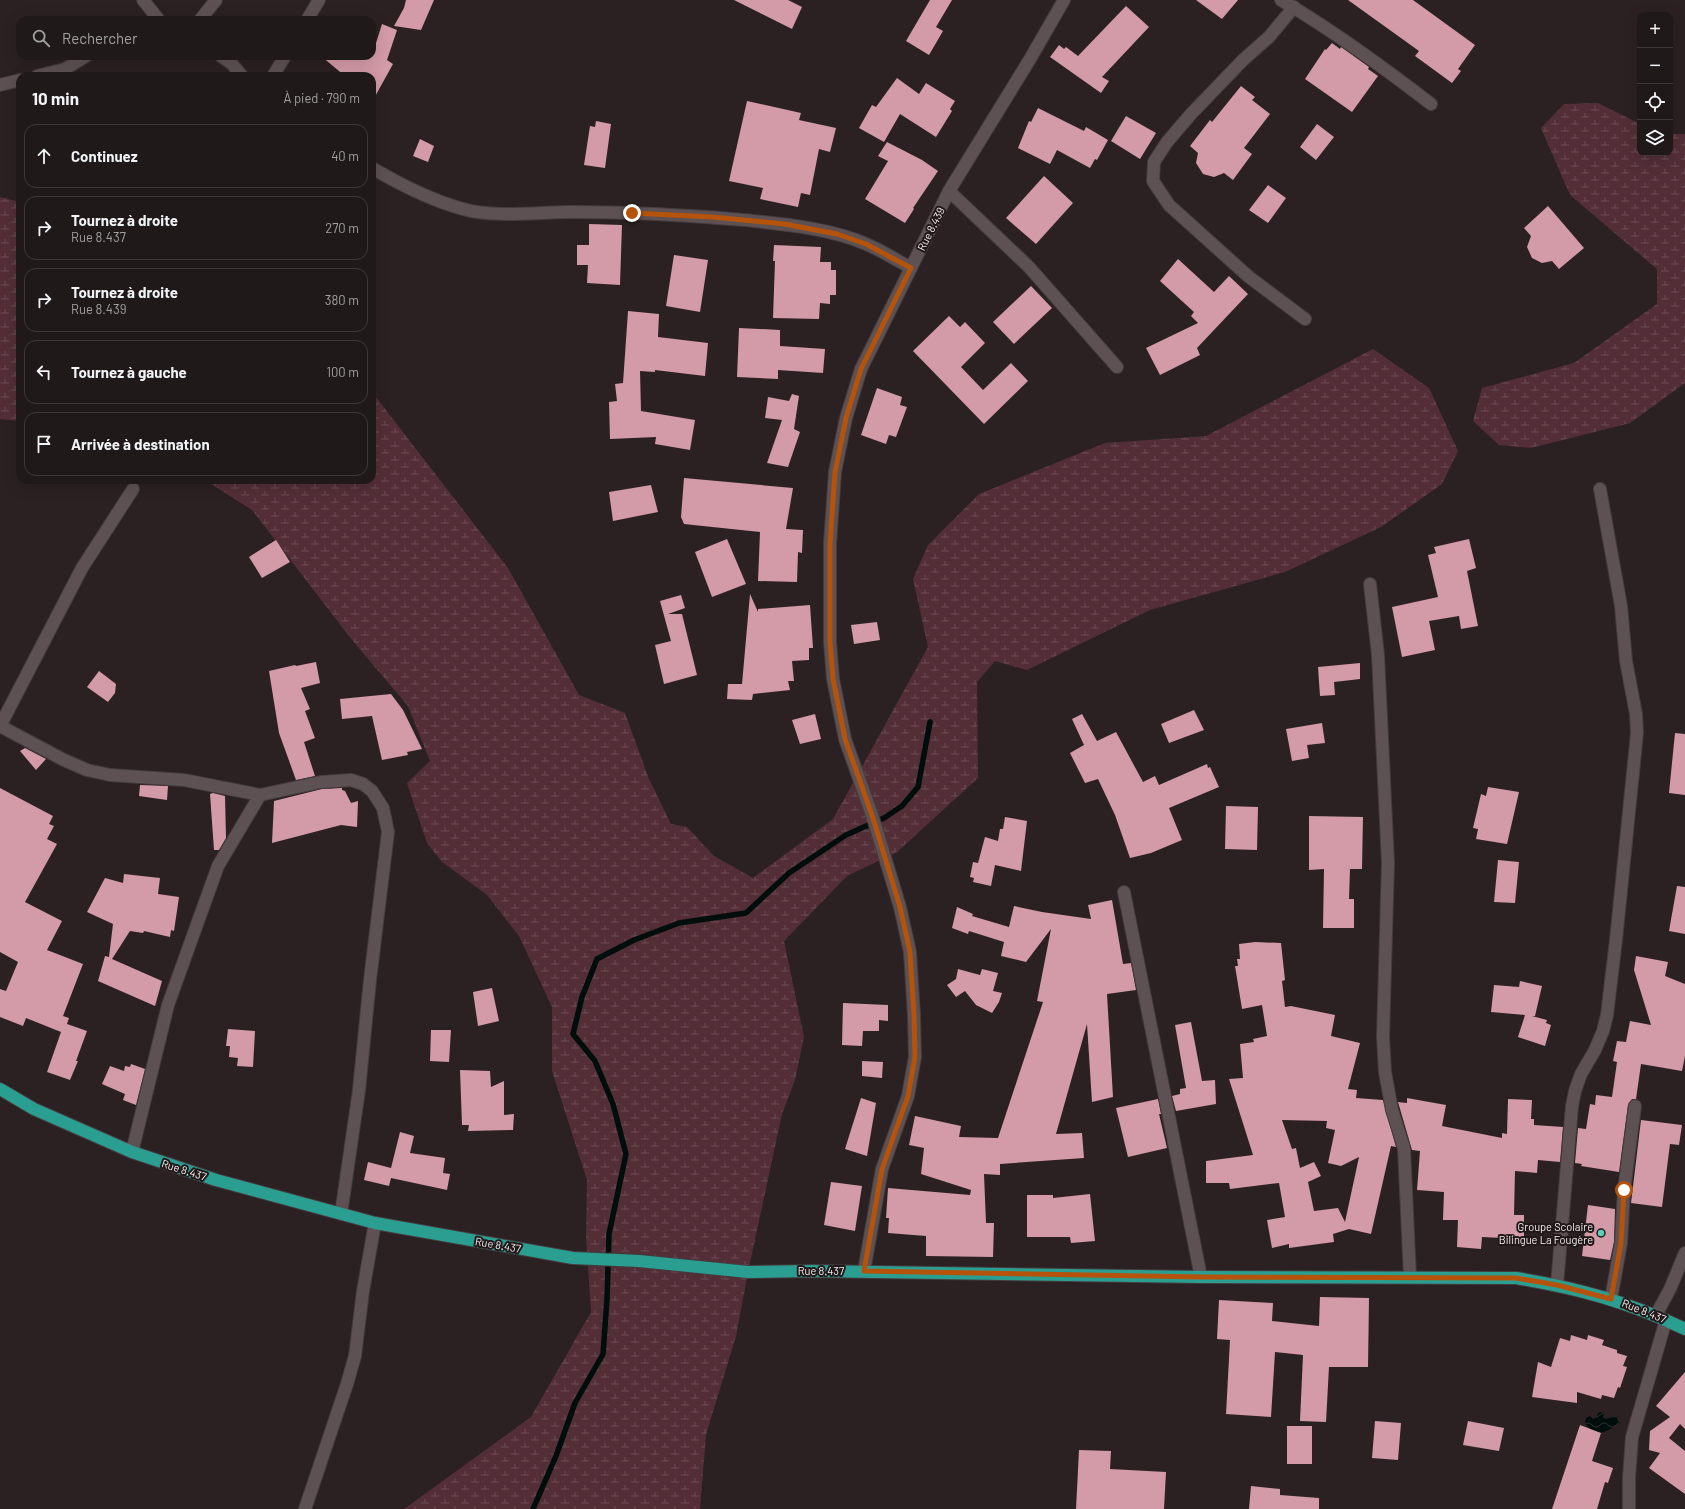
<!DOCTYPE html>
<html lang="fr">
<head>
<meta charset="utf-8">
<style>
	:root { --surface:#20191a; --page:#2d2627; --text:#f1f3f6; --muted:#a2a0a2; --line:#3d3839 }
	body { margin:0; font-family:Barlow,sans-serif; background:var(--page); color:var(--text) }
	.controls { position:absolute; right:12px; top:12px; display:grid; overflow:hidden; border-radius:8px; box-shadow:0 4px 16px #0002 }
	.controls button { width:36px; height:36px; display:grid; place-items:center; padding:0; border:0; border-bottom:1px solid var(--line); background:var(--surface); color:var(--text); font:20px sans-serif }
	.stop { position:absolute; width:12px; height:12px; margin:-9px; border:3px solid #b45309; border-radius:50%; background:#fff }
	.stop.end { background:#b45309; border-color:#fff; box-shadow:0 1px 4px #0008 }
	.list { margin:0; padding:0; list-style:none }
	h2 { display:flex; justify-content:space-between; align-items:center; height:52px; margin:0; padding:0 16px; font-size:17px }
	h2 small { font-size:13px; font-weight:400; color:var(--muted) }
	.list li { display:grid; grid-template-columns:26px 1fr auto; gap:12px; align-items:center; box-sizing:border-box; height:64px; margin:0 8px 8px; padding:0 8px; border:1px solid var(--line); border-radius:12px }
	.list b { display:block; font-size:15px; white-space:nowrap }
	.list p { margin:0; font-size:13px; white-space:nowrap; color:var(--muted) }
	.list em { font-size:13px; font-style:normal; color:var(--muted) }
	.icon { flex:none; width:22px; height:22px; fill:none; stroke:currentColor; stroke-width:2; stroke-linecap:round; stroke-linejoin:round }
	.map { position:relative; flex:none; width:1685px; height:1509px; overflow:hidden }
	.search { position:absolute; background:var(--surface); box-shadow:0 4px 16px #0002; left:16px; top:16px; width:360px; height:44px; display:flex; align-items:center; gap:10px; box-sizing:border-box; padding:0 14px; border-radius:12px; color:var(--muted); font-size:15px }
	.panel { position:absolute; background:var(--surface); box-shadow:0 4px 16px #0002; left:16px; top:72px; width:360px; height:412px; border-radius:12px }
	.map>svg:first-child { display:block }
	.wetland { fill:url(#wetland-marsh) }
	.water { fill:url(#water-waves) }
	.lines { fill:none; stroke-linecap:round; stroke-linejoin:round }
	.stream { stroke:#000e0b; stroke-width:5.5 }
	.building { fill:#d39aa7; fill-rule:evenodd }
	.minor-casing { stroke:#443c3e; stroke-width:14 }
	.major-casing { stroke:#443c3e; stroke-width:14 }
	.minor { stroke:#5e5154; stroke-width:12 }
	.major { stroke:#2a9f91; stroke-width:12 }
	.route { stroke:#b45309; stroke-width:5 }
	.poi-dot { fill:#5dceb9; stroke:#21181a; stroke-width:1.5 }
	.labels { text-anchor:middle; stroke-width:4; stroke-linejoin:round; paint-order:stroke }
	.street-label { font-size:11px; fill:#f3eced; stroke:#21181a }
	.poi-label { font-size:11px; fill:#f3eced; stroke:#21181a; text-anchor:end }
</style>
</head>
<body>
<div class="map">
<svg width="1685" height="1509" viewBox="0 0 1685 1509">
	<defs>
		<pattern id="wetland-marsh" width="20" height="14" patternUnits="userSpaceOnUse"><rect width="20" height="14" fill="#532e37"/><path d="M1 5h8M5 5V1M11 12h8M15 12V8" fill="none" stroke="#6c4c54"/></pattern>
		<pattern id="water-waves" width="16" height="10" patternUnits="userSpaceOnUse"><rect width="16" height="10" fill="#000e0b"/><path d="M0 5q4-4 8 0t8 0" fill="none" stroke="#26312f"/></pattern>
	</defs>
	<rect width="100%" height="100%" fill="#2b2123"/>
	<!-- wetland -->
	<g class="wetland">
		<polygon points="1598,103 1640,124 1640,153 1670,153 1670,134 1685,134 1685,383 1630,423 1531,448 1499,445 1473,421 1482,388 1574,363 1657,304 1657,269 1570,195 1541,128 1564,104"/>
		<polygon points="0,197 20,202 20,421 0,419"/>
		<polygon points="1373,349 1429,388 1458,451 1442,484 1381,527 1285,572 1150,610 1027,670 995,661 977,682 978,778 897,852 847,876 784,941 804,1037 795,1080 782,1114 748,1272 736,1336 706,1435 700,1509 404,1509 531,1417 591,1312 586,1236 587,1180 552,1071 552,1007 519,936 487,895 442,862 427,843 407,783 430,761 408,706 352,640 252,510 205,480 372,480 372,392 508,568 579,695 625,713 649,779 671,824 687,827 714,856 753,878 833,819 928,647 913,579 928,545 979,494 1105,443 1206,436"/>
	</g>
	<!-- water -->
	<path class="water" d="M 1600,1412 L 1604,1413 L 1603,1418 L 1607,1419 L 1613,1416 L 1617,1418 L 1619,1423 C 1606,1433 1594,1439 1585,1422 L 1586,1418 L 1590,1416 L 1593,1419 L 1597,1417 L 1598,1413 Z"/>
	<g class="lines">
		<!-- stream -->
		<polyline class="stream" points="533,1509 556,1456 575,1403 603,1354 607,1299 609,1234 626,1154 613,1104 595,1061 573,1034 582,997 597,959 634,940 679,923 746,913 789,873 846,835 884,818 902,806 918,787 930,722"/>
	</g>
	<!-- building -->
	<g class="building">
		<polygon points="406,0 434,0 421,30 394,26 404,8"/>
		<polygon points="734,0 788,0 802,7 792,29"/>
		<polygon points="930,0 952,0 936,27 943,31 929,55 906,41"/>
		<polygon points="1196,0 1238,0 1222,19"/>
		<polygon points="1348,0 1413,0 1475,45 1458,69 1461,71 1452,83 1415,56 1419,51"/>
		<polygon points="1126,6 1149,27 1102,77 1109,81 1101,93 1050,57 1059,45 1064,49 1066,47 1078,56"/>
		<polygon points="382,24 397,30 387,60 393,64 372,102 372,76 345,76 321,56 372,56"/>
		<polygon points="1332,43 1340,49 1341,47 1369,67 1368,69 1378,76 1352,112 1305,79 1325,49 1326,50"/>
		<polygon points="897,78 919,94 926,83 955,101 950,109 952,111 936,137 900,114 884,142 859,128 872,105 876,107"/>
		<polygon points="1241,86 1255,97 1252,100 1270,114 1244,148 1252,154 1233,180 1224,173 1214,177 1203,174 1196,163 1198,153 1190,146 1210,120 1212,122"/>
		<polygon points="747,101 801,113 799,120 836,128 830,152 819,149 810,195 801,193 798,207 760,199 763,188 729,181"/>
		<polygon points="1038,108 1084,131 1086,127 1108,140 1097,160 1095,159 1090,168 1057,150 1050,164 1018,148 1029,121 1031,122"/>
		<polygon points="1126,116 1156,133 1140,159 1111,141"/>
		<polygon points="596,121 611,124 605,168 584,165 590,126 595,127"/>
		<polygon points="1317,124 1334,137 1316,160 1300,147"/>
		<polygon points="420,139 434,146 428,162 413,156"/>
		<polygon points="887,142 922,160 938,171 913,208 914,209 905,223 865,199 888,161 878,156"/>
		<polygon points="1044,176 1073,203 1036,244 1006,218"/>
		<polygon points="1268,185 1286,198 1268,223 1249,210"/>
		<polygon points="1548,206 1584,248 1559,269 1552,261 1542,263 1532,258 1527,247 1531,236 1524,228"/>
		<polygon points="589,224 622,225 620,285 587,283 588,265 577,265 577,245 589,245"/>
		<polygon points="774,245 821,247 820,262 831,262 831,270 836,270 836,295 830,295 830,304 820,303 819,319 773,318 775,261 773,261"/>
		<polygon points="674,255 708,260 700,312 666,306"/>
		<polygon points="1178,259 1214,292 1229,276 1248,294 1197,348 1200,355 1160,375 1146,348 1198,323 1191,316 1194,312 1160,281"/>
		<polygon points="1031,286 1052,308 1014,344 993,322"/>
		<polygon points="628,311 659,314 658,337 708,343 705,376 655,370 655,372 640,371 641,411 695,420 690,450 655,444 656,437 610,439 609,402 617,401 615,384 623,383"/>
		<polygon points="949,316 960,327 965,322 985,343 961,367 983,390 1011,363 1028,381 984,424 913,351"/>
		<polygon points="739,328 780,330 780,346 825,349 823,373 778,370 778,379 737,377"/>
		<polygon points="877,388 902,397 900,405 907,407 896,437 889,435 886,444 861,435"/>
		<polygon points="792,394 799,396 794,429 800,432 788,467 767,463 782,420 765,418 768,397 789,401"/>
		<polygon points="684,478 793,488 786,529 803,530 802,553 798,552 797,582 758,581 760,532 684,524 681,517"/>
		<polygon points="651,485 658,512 613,521 609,492"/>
		<polygon points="727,539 746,584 712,597 695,552"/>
		<polygon points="1469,539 1476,568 1467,571 1478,626 1461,629 1459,616 1429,621 1435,650 1402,657 1392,607 1438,597 1428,555 1436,553 1434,547"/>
		<polygon points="276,540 290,562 262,578 249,557"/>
		<polygon points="750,594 758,612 758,609 810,605 813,648 809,648 809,660 792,661 794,681 788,681 790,690 753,694 752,700 727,699 728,684 742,684"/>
		<polygon points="681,595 685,608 668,614 682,614 697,675 664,684 655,645 671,641 660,601"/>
		<polygon points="877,622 880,640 854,644 851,625"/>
		<polygon points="316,662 320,683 301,688 310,709 305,711 315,738 304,742 315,776 296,780 279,733 269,671 295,665 296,666"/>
		<polygon points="1360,663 1360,679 1334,682 1335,695 1320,696 1318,667"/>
		<polygon points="99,671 116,684 115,693 108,702 87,687"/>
		<polygon points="391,694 403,710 422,749 407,752 408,755 382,760 372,716 342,719 340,699"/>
		<polygon points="1194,710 1204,730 1169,743 1161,724"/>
		<polygon points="815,714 821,739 800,744 792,720"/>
		<polygon points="1082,714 1097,741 1116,732 1143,782 1155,776 1159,785 1207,764 1208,768 1210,767 1219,787 1169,808 1182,840 1151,853 1130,858 1115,815 1098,779 1085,783 1070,753 1084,745 1072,719"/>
		<polygon points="1322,723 1325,743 1307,745 1309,758 1292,761 1286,729"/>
		<polygon points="1675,733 1685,734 1685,795 1669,793"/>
		<polygon points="25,748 46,759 36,770 20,751"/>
		<polygon points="140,785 168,786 167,800 139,796"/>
		<polygon points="1488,787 1519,792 1507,844 1476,839 1478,829 1473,828 1481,794 1486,796"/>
		<polygon points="0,788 53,816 49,824 54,826 47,839 57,844 25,902 62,921 47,950 83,964 63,1016 69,1018 67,1024 87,1031 76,1061 78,1061 70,1080 47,1072 61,1032 26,1018 23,1026 0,1017 0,989 6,991 18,962 0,952"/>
		<polygon points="342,788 342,790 345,791 351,803 358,801 357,827 341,825 272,843 274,801 322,789"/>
		<polygon points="213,793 225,796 226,838 219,850 214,850 210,794"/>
		<polygon points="1226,806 1258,807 1257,850 1225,849"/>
		<polygon points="1309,816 1363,817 1362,869 1350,869 1349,899 1354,899 1354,928 1323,928 1324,869 1309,870"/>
		<polygon points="1005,817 1027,821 1021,871 995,865 991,886 973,882 974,878 970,877 973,862 978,863 985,837 998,841 1000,829 1003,829"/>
		<polygon points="1498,860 1519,862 1515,903 1494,902"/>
		<polygon points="124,874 160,878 158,894 179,897 174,931 171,930 170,937 144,931 143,933 130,931 112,959 162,981 155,1006 98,981 105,956 109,957 113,924 87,912 105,878 123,883"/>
		<polygon points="1677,886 1685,887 1685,934 1669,931"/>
		<polygon points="1112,900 1123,964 1131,963 1136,990 1107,994 1113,1097 1092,1102 1087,1024 1056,1134 1082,1133 1084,1158 1000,1164 1000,1175 984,1174 986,1223 994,1223 993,1257 926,1256 926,1236 888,1233 889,1218 886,1218 888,1188 970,1195 971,1190 921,1174 924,1148 909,1145 915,1116 961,1126 959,1137 998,1138 1043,1002 1037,1001 1051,929 1026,962 1001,956 1004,942 969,931 968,934 952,928 957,907 973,914 972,916 1009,927 1014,906 1042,912 1091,919 1088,905"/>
		<path d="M 1255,942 L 1281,943 L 1285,980 L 1282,981 L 1285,1007 L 1291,1006 L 1335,1015 L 1331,1036 L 1360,1043 L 1348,1089 L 1357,1090 L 1356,1098 L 1383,1100 L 1396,1147 L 1391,1146 L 1371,1234 L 1349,1229 L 1333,1234 L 1334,1242 L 1289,1248 L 1289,1244 L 1272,1248 L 1267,1220 L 1285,1217 L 1279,1183 L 1230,1189 L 1229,1183 L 1206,1183 L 1206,1161 L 1253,1155 L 1229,1079 L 1243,1078 L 1240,1044 L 1254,1042 L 1253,1039 L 1267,1036 L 1262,1005 L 1242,1009 L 1235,966 L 1238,966 L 1237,959 L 1240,959 L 1239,944 ZM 1282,1120 L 1327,1121 L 1326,1128 L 1335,1130 L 1328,1163 L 1341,1166 L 1359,1157 L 1345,1222 L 1338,1208 L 1314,1211 L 1308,1182 L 1321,1176 L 1314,1162 L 1300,1168 L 1296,1148 L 1292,1149 Z"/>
		<polygon points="1636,956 1668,962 1665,976 1685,984 1685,1056 1682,1071 1641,1064 1636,1099 1632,1099 1628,1105 1619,1172 1581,1166 1582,1164 1575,1163 1578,1128 1586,1129 1590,1104 1595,1105 1596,1095 1612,1097 1617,1062 1613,1061 1617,1041 1626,1042 1630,1021 1651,1025 1634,970"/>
		<polygon points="958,969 980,975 982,969 998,973 993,991 1002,993 999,1002 992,1013 976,1005 965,991 956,997 947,985 956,979"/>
		<polygon points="1520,981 1542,986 1535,1016 1532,1016 1547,1020 1546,1023 1551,1025 1545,1046 1518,1037 1525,1015 1491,1012 1494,985 1519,987"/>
		<polygon points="492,988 499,1021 478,1026 473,992"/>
		<polygon points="843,1003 888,1005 888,1021 879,1020 879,1031 863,1031 862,1046 842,1045"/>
		<polygon points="1191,1022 1202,1081 1215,1080 1216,1104 1176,1111 1172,1096 1180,1094 1180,1089 1186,1088 1175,1025"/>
		<polygon points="228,1029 255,1031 253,1067 237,1066 238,1058 229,1057 230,1046 226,1046"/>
		<polygon points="431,1030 451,1030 449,1062 430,1061"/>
		<polygon points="862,1061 883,1062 882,1078 862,1076"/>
		<polygon points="131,1064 145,1069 136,1105 123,1100 125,1094 102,1084 110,1066 124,1071 125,1066 130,1067"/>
		<polygon points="460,1070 490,1071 491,1087 504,1081 504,1115 514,1114 513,1130 468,1131 469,1125 462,1125"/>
		<polygon points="861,1098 876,1103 867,1156 845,1149"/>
		<polygon points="1407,1098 1446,1105 1442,1126 1502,1138 1502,1133 1507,1134 1508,1099 1532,1100 1531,1119 1534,1119 1534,1125 1563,1127 1560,1162 1538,1160 1537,1173 1515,1171 1514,1215 1524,1215 1524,1239 1482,1237 1481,1249 1457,1247 1458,1220 1443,1220 1444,1192 1417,1190 1420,1151 1412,1150 1398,1102 1407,1103"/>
		<polygon points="1158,1099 1161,1114 1159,1114 1167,1148 1128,1157 1116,1108"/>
		<polygon points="1641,1120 1682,1125 1679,1145 1670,1144 1662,1207 1631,1203"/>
		<polygon points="400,1132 414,1136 410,1153 445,1158 443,1173 450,1174 447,1190 391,1178 389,1186 364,1180 368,1162 391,1168"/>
		<polygon points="831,1182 862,1186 855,1231 824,1225"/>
		<polygon points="1090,1194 1095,1241 1071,1243 1070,1237 1027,1237 1027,1195 1053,1195 1053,1198"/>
		<polygon points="1588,1205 1615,1209 1614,1242 1610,1260 1582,1256"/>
		<polygon points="1320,1297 1369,1298 1368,1367 1329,1367 1326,1422 1300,1421 1303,1355 1275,1352 1271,1417 1226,1414 1230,1340 1217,1339 1219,1300 1273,1303 1272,1321 1319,1326"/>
		<polygon points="1571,1335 1587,1340 1588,1335 1604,1340 1602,1345 1617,1350 1617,1353 1627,1356 1623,1366 1627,1367 1620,1388 1618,1387 1614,1398 1602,1395 1601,1399 1577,1392 1577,1403 1532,1397 1538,1362 1551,1367 1560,1338 1570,1341"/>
		<polygon points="1685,1372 1685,1429 1680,1424 1669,1438 1685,1451 1685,1494 1649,1468 1660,1453 1649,1450 1650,1431 1670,1417 1656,1406"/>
		<polygon points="1375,1421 1401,1423 1398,1460 1372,1458"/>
		<polygon points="1468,1421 1504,1428 1499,1451 1463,1445"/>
		<polygon points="1580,1425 1601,1433 1592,1461 1613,1468 1608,1483 1605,1482 1597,1509 1552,1509"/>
		<rect x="1287" y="1426" width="25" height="38"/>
		<polygon points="1079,1450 1111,1451 1110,1469 1166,1472 1164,1509 1076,1509"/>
		<polygon points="1251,1486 1280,1489 1280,1495 1319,1498 1319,1509 1249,1509"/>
	</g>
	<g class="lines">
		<!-- minor casing -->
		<g class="minor-casing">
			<g id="minor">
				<polyline points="143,0 159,20"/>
				<path d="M 1281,0 C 1334,31 1383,67 1431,104"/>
				<polyline points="1294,7 1269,37 1243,60 1191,114 1167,142 1154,162 1153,181 1169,205 1249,277 1305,319"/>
				<polyline points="200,20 216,0"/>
				<polyline points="307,20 319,0"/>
				<polyline points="221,56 232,64 242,76"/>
				<polyline points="37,76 65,69 86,56"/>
				<polyline points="273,76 285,56"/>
				<polyline points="0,85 20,80"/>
				<path d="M 372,168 C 401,185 430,200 463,209 C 493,218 539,212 572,212 C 629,212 687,215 744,220 C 782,224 830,228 866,244 C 881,250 896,260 911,268"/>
				<polyline points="949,191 1029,267 1117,367"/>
				<polyline points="1370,584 1378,655 1388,863 1383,1037 1385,1072 1392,1110 1404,1148 1410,1277"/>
				<polyline points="0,726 64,760 87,770 110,775 184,780 260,795 321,782 351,780 363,784 372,791 383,808 388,832 370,980 359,1090 341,1214"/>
				<polyline points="0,726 82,568 133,489"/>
				<polyline points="1124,892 1201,1277"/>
				<polyline points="132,1152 168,1005 218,866 260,795"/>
				<polyline points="864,1271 882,1169 908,1096 915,1057 914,1016 910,952 900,907 873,818 845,739 833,679 830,642 830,544 835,472 846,418 861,369 949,191 1030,59 1064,0"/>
				<polyline points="1557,1285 1572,1106 1575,1091 1581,1074 1595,1050 1603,1031 1607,1015 1616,940 1637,733 1636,714 1626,661 1621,606 1600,489"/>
				<polyline points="1611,1299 1621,1243 1624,1190 1635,1106"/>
				<polyline points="1656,1315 1670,1289 1685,1253"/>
				<polyline points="305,1509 347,1384 355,1356 363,1291 375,1223"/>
				<polyline points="1629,1509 1629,1478 1632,1437 1666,1320"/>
			</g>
		</g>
		<!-- major casing -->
		<g class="major-casing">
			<path id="major" d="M 0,1089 L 34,1109 L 132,1152 L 216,1180 L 375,1223 L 573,1258 L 639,1261 L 748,1272 L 813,1271 L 1201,1277 L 1516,1278 C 1577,1288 1629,1302 1685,1329"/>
		</g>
		<!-- minor -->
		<use href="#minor" class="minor"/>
		<!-- major -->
		<use href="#major" class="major"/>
	</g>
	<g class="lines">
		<!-- route -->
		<polyline class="route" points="632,213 712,217 784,224 837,234 866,244 911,268 861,369 846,418 835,472 830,544 830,642 833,679 845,739 873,818 900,907 910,952 914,1016 915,1057 908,1096 882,1169 864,1271 1201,1277 1516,1278 1557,1285 1611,1299 1621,1243 1624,1190"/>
	</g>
	<!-- markers -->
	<circle class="poi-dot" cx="1601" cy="1233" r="4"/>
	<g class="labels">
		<!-- street labels -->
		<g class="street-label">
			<text transform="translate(931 229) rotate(-63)" y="4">Rue 8.439</text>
			<text transform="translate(184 1170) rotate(18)" y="4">Rue 8.437</text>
			<text transform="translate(498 1245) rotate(10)" y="4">Rue 8.437</text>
			<text x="821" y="1275">Rue 8.437</text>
			<text transform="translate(1644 1311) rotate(22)" y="4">Rue 8.437</text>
		</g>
		<!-- poi labels -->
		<g class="poi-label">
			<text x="1593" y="1231">Groupe Scolaire<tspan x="1593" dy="13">Bilingue La Fougère</tspan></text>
		</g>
	</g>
</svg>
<div class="controls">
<button>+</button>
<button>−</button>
<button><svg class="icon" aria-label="locate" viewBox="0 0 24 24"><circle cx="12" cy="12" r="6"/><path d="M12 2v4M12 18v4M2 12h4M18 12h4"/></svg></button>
<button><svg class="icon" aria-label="layers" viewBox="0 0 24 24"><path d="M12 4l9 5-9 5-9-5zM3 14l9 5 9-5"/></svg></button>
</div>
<div class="stop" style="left:1624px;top:1190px"></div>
<div class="stop end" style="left:632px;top:213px"></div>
<div class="search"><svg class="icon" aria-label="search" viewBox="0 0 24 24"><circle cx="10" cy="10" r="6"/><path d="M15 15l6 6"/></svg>Rechercher</div>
<section class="panel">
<h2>10 min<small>À pied · 790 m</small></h2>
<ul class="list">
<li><svg class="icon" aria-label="ahead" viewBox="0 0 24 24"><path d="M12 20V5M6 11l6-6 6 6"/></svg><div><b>Continuez</b></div><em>40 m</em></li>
<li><svg class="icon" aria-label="right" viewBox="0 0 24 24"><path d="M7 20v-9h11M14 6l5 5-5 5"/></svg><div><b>Tournez à droite</b><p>Rue 8.437</p></div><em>270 m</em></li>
<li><svg class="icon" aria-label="right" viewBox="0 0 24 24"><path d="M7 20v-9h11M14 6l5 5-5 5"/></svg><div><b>Tournez à droite</b><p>Rue 8.439</p></div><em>380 m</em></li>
<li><svg class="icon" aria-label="left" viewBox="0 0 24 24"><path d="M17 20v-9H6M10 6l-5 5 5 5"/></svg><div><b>Tournez à gauche</b></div><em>100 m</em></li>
<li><svg class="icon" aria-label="arrive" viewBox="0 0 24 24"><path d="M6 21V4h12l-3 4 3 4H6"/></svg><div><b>Arrivée à destination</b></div></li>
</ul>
</section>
</div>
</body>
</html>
